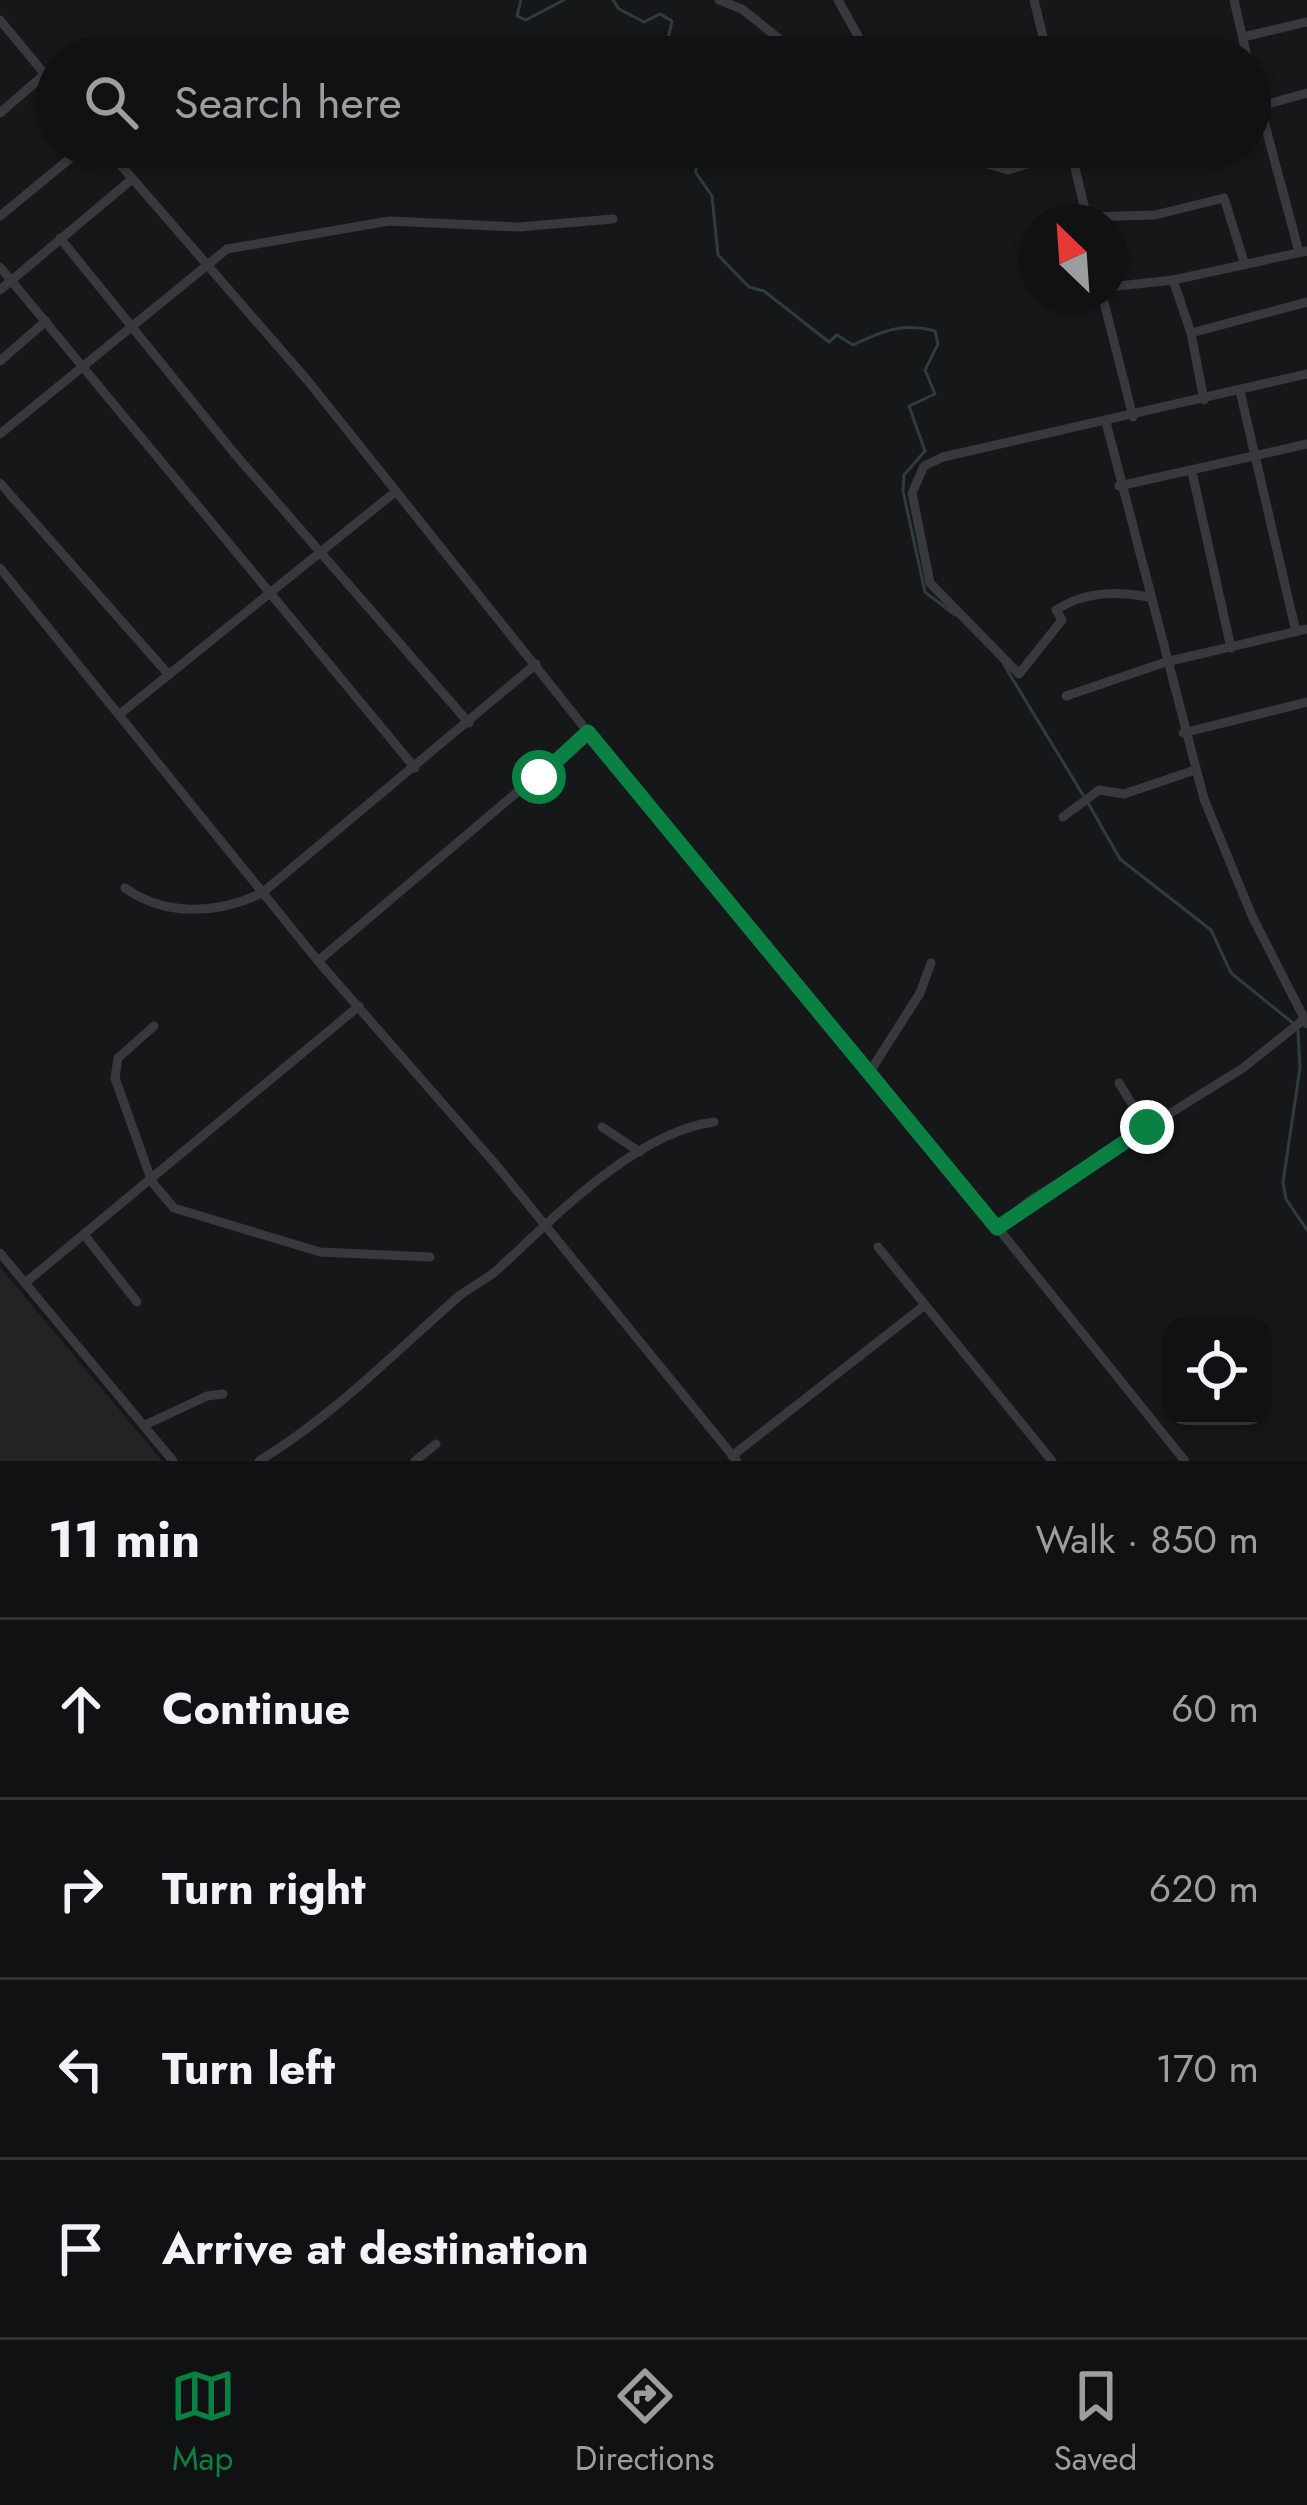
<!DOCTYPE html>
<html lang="en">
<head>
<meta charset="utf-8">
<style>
	:root { --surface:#101112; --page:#1e1f20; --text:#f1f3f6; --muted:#9c9d9f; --line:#303132; --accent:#0b8043 }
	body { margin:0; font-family:Jost,sans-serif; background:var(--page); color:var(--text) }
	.controls { position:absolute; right:36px; bottom:36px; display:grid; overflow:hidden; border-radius:24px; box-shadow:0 3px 9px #0004 }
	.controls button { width:108px; height:108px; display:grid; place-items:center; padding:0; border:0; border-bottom:3px solid var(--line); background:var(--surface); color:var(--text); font:60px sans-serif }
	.compass { position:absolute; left:1019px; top:204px; width:108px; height:108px; border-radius:50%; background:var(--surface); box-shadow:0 3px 9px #0004; rotate:335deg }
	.stop { position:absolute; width:36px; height:36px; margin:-27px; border:9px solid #0b8043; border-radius:50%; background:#fff }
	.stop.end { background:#0b8043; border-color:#fff; box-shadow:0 3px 12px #0008 }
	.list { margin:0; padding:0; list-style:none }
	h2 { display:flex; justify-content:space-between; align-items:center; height:156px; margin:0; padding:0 48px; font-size:51px }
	h2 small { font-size:39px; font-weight:400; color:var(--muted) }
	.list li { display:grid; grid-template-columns:78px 1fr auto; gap:36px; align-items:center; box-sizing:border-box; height:180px; padding:0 48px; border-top:3px solid var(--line) }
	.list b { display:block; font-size:45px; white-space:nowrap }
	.list em { font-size:39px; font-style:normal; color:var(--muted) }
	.icon { flex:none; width:66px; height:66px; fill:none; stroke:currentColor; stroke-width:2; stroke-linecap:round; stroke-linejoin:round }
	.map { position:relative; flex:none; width:1307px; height:1461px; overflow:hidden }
	.search { position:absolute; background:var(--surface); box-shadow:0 3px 9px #0004; left:36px; right:36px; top:36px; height:132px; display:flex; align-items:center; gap:30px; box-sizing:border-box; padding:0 42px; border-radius:66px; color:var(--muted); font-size:45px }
	.sheet { height:876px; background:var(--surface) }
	nav { display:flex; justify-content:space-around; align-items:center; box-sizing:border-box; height:168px; border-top:3px solid var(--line); background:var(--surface); font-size:33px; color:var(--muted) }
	nav a { display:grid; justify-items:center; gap:6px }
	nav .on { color:var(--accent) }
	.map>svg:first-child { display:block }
	.built { fill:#222325 }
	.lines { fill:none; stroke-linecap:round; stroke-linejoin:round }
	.stream { stroke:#303b40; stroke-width:3 }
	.minor { stroke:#37393d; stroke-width:9 }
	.route { stroke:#0b8043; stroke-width:15 }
</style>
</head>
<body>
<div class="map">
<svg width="1307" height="1461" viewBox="0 0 1307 1461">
	<rect width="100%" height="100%" fill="#161718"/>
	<!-- built -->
	<polygon class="built" points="0,1267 92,1377 162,1461 0,1461"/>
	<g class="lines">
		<!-- stream -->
		<g class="stream">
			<polyline points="521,0 517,16 526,20 564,0"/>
			<polyline points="613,0 619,9 644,22 660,14 672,21 664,57"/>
			<path d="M 696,147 L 696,173 L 712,196 L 718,255 L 749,287 L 764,291 L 829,342 L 837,335 L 853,345 C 882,331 903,322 935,331 L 938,344 L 925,370 L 935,394 L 909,406 L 925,451 L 904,475 L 903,491 L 925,592 L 955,615"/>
			<polyline points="1004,665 1083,795"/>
			<polyline points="1088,803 1120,859 1211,930 1231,973 1293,1023"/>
			<polyline points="1298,1031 1300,1068 1283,1182 1286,1199 1307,1230"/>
		</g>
		<!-- minor -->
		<g class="minor">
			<polyline points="719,0 742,9 802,57"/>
			<polyline points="838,0 858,36 844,57"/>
			<polyline points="1034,0 1048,57"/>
			<polyline points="1234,0 1247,57"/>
			<polyline points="0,20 57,89"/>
			<polyline points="1243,37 1307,22"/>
			<polyline points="1250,69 1299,252"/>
			<polyline points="1250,109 1307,93"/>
			<polyline points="0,113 45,74"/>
			<polyline points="105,147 308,381 588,732 871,1070 1185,1461"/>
			<polyline points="927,147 1008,170 1083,147"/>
			<polyline points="1070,147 1088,222"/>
			<polyline points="0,216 84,147"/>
			<polyline points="1087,217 1155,215 1224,198 1245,265"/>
			<polyline points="60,238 234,453 469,723"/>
			<polyline points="0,267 415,768"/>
			<polyline points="1173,280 1191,333 1204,400"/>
			<polyline points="1109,287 1173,280 1307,251"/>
			<polyline points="0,290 131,180"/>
			<polyline points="1102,294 1133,417"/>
			<polyline points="1191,333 1307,302"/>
			<polyline points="0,361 46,321"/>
			<polyline points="1240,391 1296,632"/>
			<polyline points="1106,422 1204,799 1252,916 1307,1024"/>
			<polyline points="0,434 227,249 389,221 518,227 613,219"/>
			<polyline points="1192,472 1231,648"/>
			<polyline points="0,483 169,675"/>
			<polyline points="1119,486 1307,444"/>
			<polyline points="0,568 318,961 497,1166 737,1461"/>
			<path d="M 1149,597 C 1117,591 1085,591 1056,610 L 1062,620 L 1019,674 L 930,583 L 912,493 L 924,466 L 943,457 L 1307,374"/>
			<polyline points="1066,696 1166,662 1307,629"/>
			<polyline points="120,714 395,492"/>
			<polyline points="1183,733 1307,702"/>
			<polyline points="1063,817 1099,790 1124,794 1195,770"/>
			<path d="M 125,888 C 166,917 218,914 262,893 L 536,664"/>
			<polyline points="318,961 588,732"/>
			<polyline points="154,1026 118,1058 115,1078 152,1182 174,1208 320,1252 430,1257"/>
			<polyline points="871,1070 920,993 931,963"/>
			<polyline points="1119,1083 1146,1127"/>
			<polyline points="602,1127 640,1152"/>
			<polyline points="997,1227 1029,1201 1243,1068 1307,1017"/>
			<polyline points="86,1237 137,1302"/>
			<polyline points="878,1247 1052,1461"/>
			<polyline points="0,1253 173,1461"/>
			<polyline points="25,1283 359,1006"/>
			<polyline points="145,1425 207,1396 223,1394"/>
			<polyline points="732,1456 925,1305"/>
			<path d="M 259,1461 C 333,1416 394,1353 458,1297 C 470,1287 484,1281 496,1271 C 553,1219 635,1132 714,1122"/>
			<polyline points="415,1461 436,1444"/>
		</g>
	</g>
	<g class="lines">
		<!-- route -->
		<polyline class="route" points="539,777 588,732 997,1228 1147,1127"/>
	</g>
</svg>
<div class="controls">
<button><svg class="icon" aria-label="locate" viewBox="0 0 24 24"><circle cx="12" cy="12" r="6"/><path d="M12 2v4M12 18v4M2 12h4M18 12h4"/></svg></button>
</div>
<svg class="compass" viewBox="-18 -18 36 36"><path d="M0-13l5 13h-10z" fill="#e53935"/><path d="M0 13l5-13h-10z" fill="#9c9d9f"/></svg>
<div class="stop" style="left:539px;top:777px"></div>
<div class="stop end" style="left:1147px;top:1127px"></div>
<div class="search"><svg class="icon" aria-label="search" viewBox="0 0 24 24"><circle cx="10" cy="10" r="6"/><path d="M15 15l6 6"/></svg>Search here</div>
</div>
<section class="sheet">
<h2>11 min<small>Walk · 850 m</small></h2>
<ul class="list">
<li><svg class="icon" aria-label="ahead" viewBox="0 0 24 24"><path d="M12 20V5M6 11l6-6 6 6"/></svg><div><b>Continue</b></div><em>60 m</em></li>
<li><svg class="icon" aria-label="right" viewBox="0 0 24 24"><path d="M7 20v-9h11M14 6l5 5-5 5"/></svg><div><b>Turn right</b></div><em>620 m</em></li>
<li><svg class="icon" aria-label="left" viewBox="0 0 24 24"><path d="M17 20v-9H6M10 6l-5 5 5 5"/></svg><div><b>Turn left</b></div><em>170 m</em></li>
<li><svg class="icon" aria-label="arrive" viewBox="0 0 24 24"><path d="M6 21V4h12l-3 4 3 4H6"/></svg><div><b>Arrive at destination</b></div></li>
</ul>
</section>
<nav>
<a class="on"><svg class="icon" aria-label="map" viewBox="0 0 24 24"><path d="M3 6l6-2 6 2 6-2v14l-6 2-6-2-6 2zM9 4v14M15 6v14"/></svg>Map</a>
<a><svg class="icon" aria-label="directions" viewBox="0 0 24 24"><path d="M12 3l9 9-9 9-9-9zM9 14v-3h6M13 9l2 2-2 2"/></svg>Directions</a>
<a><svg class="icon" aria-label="saved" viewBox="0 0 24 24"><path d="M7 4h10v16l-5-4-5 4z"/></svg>Saved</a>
</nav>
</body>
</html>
